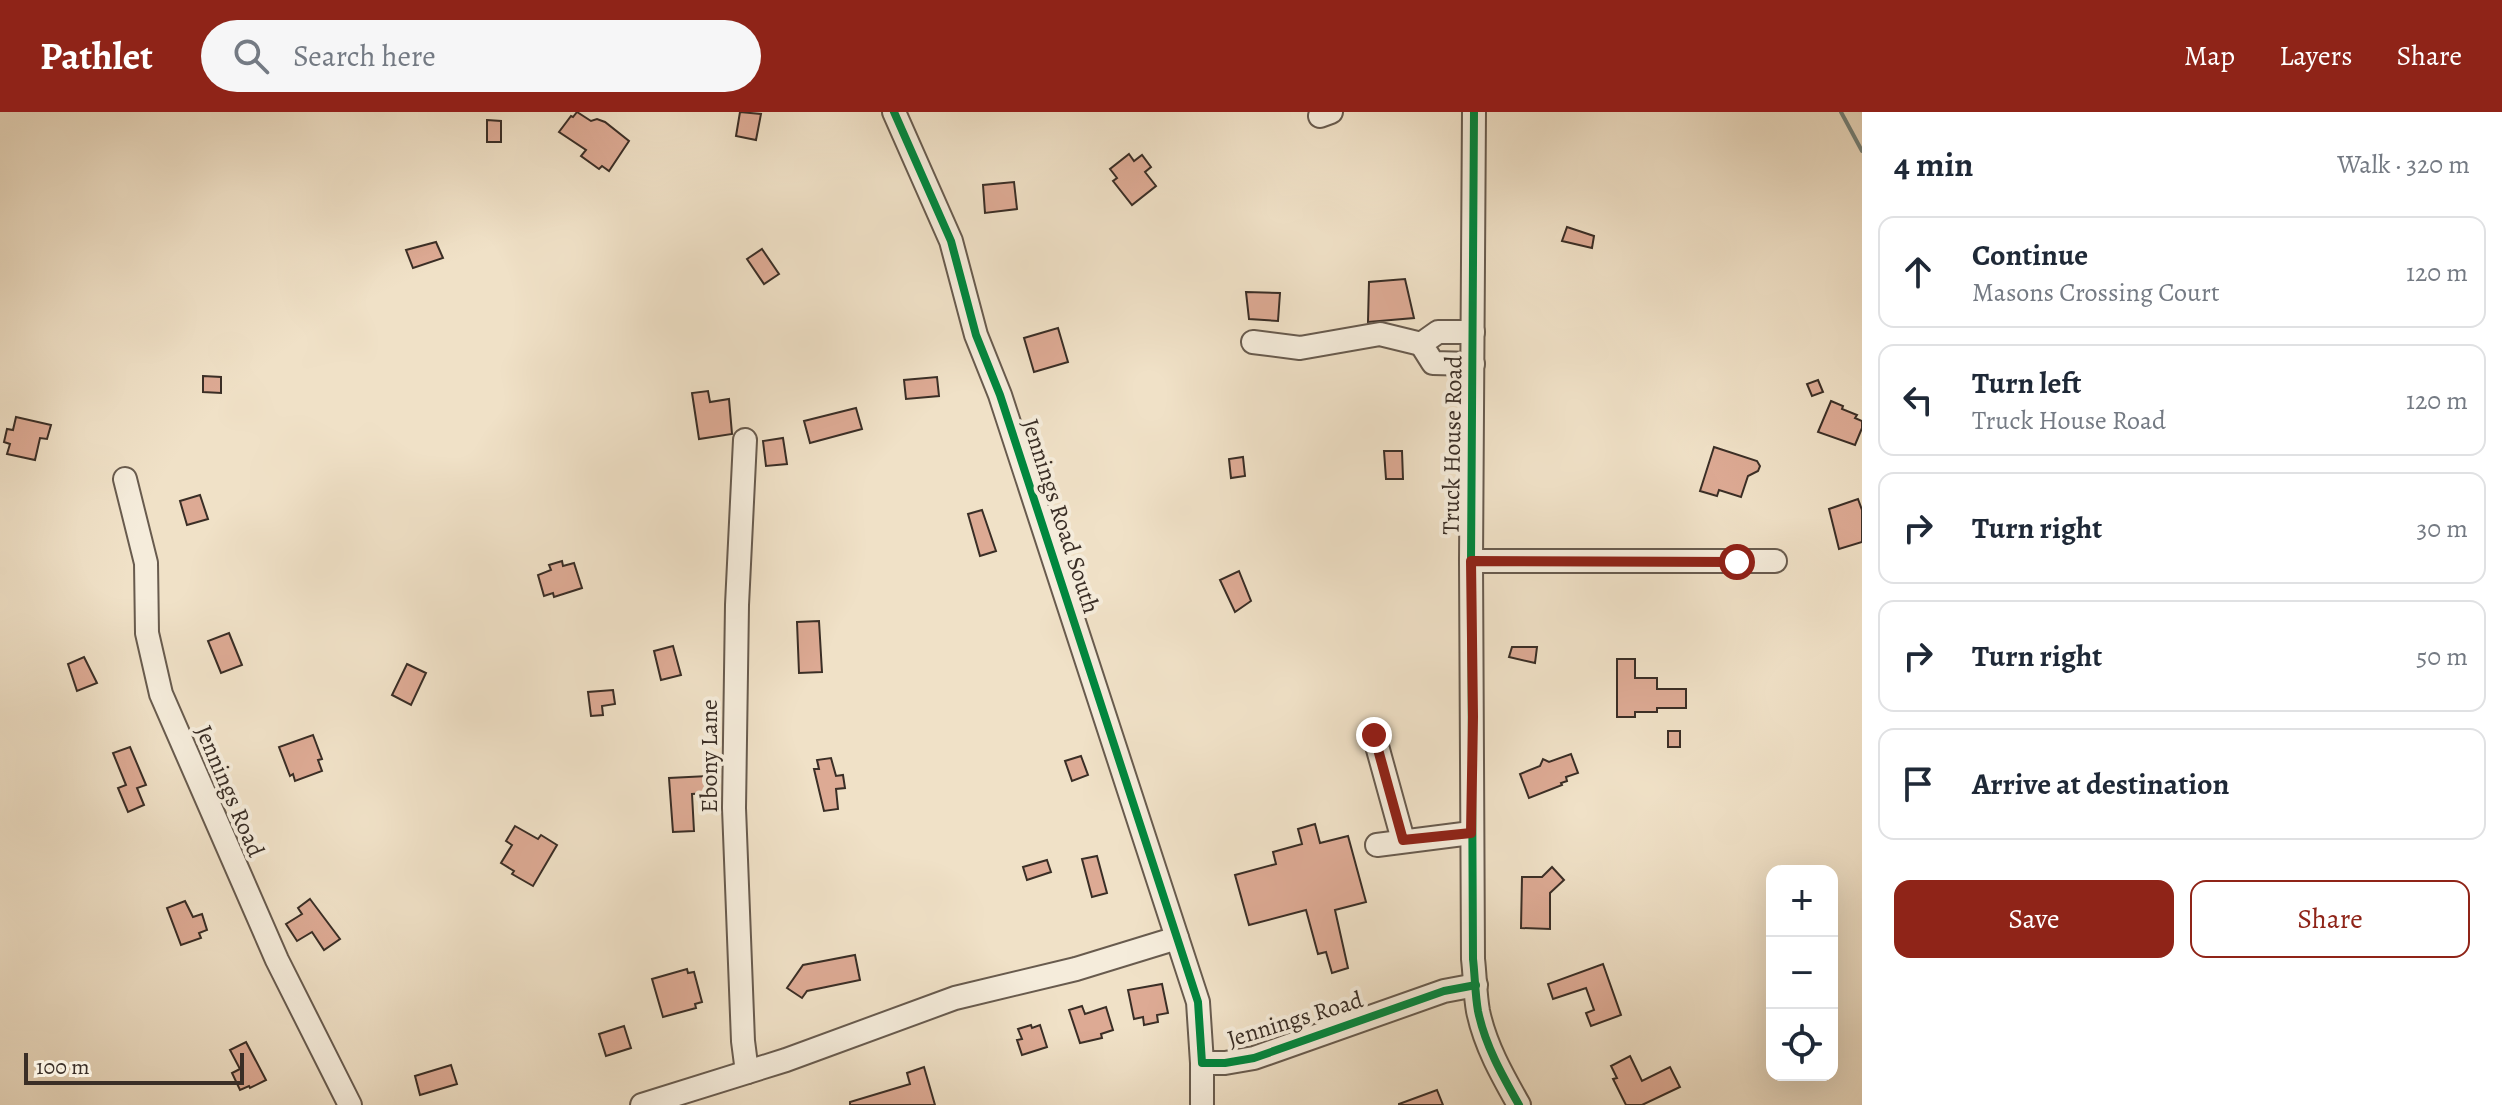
<!DOCTYPE html>
<html lang="en">
<head>
<meta charset="utf-8">
<style>
	:root { --surface:#fff; --page:#f6f6f7; --text:#1f2937; --muted:#747a83; --line:#e0e1e3; --accent:#8f2418 }
	body { margin:0; font-family:Alegreya,serif; background:var(--page); color:var(--text) }
	.controls { position:absolute; right:24px; bottom:24px; display:grid; overflow:hidden; border-radius:16px; box-shadow:0 8px 32px #0002 }
	.controls button { width:72px; height:72px; display:grid; place-items:center; padding:0; border:0; border-bottom:2px solid var(--line); background:var(--surface); color:var(--text); font:40px sans-serif }
	.scale { position:absolute; left:24px; bottom:20px; width:220px; box-sizing:border-box; padding-left:8px; border:4px solid #3a2e26; border-top:0; font-size:22px; line-height:28px; white-space:nowrap; color:#3a2e26; -webkit-text-stroke:6px #f5ecdb; paint-order:stroke }
	.stop { position:absolute; width:24px; height:24px; margin:-18px; border:6px solid #8f2418; border-radius:50%; background:#fff }
	.stop.end { background:#8f2418; border-color:#fff; box-shadow:0 2px 8px #0008 }
	.list { margin:0; padding:0; list-style:none }
	h2 { display:flex; justify-content:space-between; align-items:center; height:104px; margin:0; padding:0 32px; font-size:34px }
	h2 small { font-size:26px; font-weight:400; color:var(--muted) }
	.list li { display:grid; grid-template-columns:52px 1fr auto; gap:24px; align-items:center; box-sizing:border-box; height:112px; margin:0 16px 16px; padding:0 16px; border:2px solid var(--line); border-radius:16px }
	.list b { display:block; font-size:30px; white-space:nowrap }
	.list p { margin:0; font-size:26px; white-space:nowrap; color:var(--muted) }
	.list em { font-size:26px; font-style:normal; color:var(--muted) }
	.actions { display:flex; gap:16px; padding:24px 32px }
	.actions a { flex:1; padding:18px 0; border:2px solid var(--accent); border-radius:16px; text-align:center; font-size:28px; color:var(--accent) }
	.actions .main { background:var(--accent); color:#fff }
	.icon { flex:none; width:44px; height:44px; fill:none; stroke:currentColor; stroke-width:2; stroke-linecap:round; stroke-linejoin:round }
	.map { position:relative; flex:none; width:1862px; height:993px; overflow:hidden }
	header { display:flex; align-items:center; gap:48px; box-sizing:border-box; height:112px; padding:0 40px; background:var(--accent); color:#fff }
	header strong { font-size:38px }
	nav { display:flex; gap:44px; margin-inline-start:auto; font-size:28px }
	.search { width:560px; height:72px; background:var(--page); display:flex; align-items:center; gap:20px; box-sizing:border-box; padding:0 28px; border-radius:44px; color:var(--muted); font-size:30px }
	main { display:flex }
	aside { flex:1; background:var(--surface) }
	.map>svg:first-child { display:block }
	.lines { fill:none; stroke-linecap:round; stroke-linejoin:round }
	.stream { stroke:#74847e; stroke-width:4 }
	.building { fill:#ddaa94; stroke:#3a2e26; stroke-width:2 }
	.minor-casing { stroke:#685b4e; stroke-width:26 }
	.minor { stroke:#f5ecdb; stroke-width:22 }
	.cycleway-casing { stroke:#f5ecdb; stroke-width:13 }
	.cycleway { stroke:#00873e; stroke-width:8 }
	.route { stroke:#8f2418; stroke-width:10 }
	.labels { text-anchor:middle; stroke-width:8; stroke-linejoin:round; paint-order:stroke }
	.street-label { font-size:24px; fill:#3a2e26; stroke:#f5ecdb }
</style>
</head>
<body>
<header>
<strong>Pathlet</strong>
<div class="search"><svg class="icon" aria-label="search" viewBox="0 0 24 24"><circle cx="10" cy="10" r="6"/><path d="M15 15l6 6"/></svg>Search here</div>
<nav><a>Map</a><a>Layers</a><a>Share</a></nav>
</header>
<main>
<div class="map">
<svg width="1862" height="993" viewBox="0 0 1862 993">
	<rect width="100%" height="100%" fill="#f0e1c7"/>
	<filter id="stains"><feTurbulence type="fractalNoise" baseFrequency=".0025" numOctaves="4"/><feColorMatrix values="0 0 0 0 .2 0 0 0 0 .09 0 0 0 0 .02 0 0 0 .5 -.17"/></filter>
	<radialGradient id="worn" r=".72"><stop offset=".6" stop-color="#630" stop-opacity="0"/><stop offset="1" stop-color="#630" stop-opacity=".3"/></radialGradient>
	<g class="lines">
		<!-- stream -->
		<polyline class="stream" points="1841,0 1862,39"/>
	</g>
	<!-- building -->
	<g class="building">
		<polygon points="577,0 591,9 597,7 605,10 629,29 609,59 602,54 599,57 581,44 586,38 559,20 571,4 573,5"/>
		<polygon points="740,0 761,2 756,28 736,24"/>
		<polygon points="487,8 501,9 501,30 487,30"/>
		<polygon points="1129,42 1134,49 1142,43 1151,55 1145,60 1156,74 1132,93 1113,69 1117,66 1110,57"/>
		<polygon points="1014,70 1017,97 985,101 983,73"/>
		<polygon points="1567,115 1594,124 1592,136 1562,129"/>
		<polygon points="436,130 443,146 413,156 406,138"/>
		<polygon points="762,137 779,162 764,172 747,147"/>
		<polygon points="1405,167 1414,206 1368,210 1369,170"/>
		<polygon points="1246,180 1280,181 1278,209 1249,207"/>
		<polygon points="1058,216 1068,250 1034,260 1024,226"/>
		<polygon points="203,264 221,265 221,281 203,280"/>
		<polygon points="937,265 939,284 906,287 904,268"/>
		<polygon points="1818,268 1823,280 1812,284 1807,272"/>
		<polygon points="708,279 710,290 729,287 732,322 699,327 692,281"/>
		<polygon points="1831,289 1843,294 1842,297 1857,303 1855,306 1862,309 1862,316 1855,333 1818,320"/>
		<polygon points="856,296 862,317 810,331 804,309"/>
		<polygon points="16,305 51,313 47,327 40,326 35,348 7,342 10,332 4,330 7,317 13,318"/>
		<polygon points="783,326 787,352 766,354 763,329"/>
		<polygon points="1714,335 1757,349 1760,354 1758,359 1748,364 1741,385 1719,378 1717,384 1700,379"/>
		<polygon points="1384,339 1402,339 1403,367 1386,367"/>
		<polygon points="1243,345 1245,364 1231,366 1229,347"/>
		<polygon points="200,383 208,407 187,413 180,389"/>
		<polygon points="1858,387 1862,398 1862,430 1839,437 1829,397"/>
		<polygon points="982,398 996,439 980,444 968,402"/>
		<polygon points="562,449 563,454 574,451 582,476 554,485 553,481 544,484 538,463 551,458 549,453"/>
		<polygon points="1239,459 1251,489 1235,500 1220,468"/>
		<polygon points="819,509 822,560 799,561 797,510"/>
		<polygon points="229,521 242,553 221,561 208,529"/>
		<polygon points="673,534 681,563 661,568 654,539"/>
		<polygon points="1512,535 1537,535 1535,551 1509,545"/>
		<polygon points="84,545 97,571 77,579 68,552"/>
		<polygon points="1617,547 1635,547 1635,566 1657,566 1657,577 1686,577 1686,596 1657,596 1657,600 1635,600 1635,605 1617,605"/>
		<polygon points="407,552 426,561 411,593 392,583"/>
		<polygon points="613,578 615,592 602,594 603,603 591,604 588,580"/>
		<rect x="1668" y="619" width="12" height="16"/>
		<polygon points="313,623 322,647 318,648 322,659 295,669 293,662 290,664 279,635"/>
		<polygon points="130,635 146,673 137,676 144,693 128,700 118,676 126,673 113,641"/>
		<polygon points="1571,642 1578,661 1566,665 1567,669 1561,671 1562,673 1529,686 1520,662 1540,654 1543,647 1549,650"/>
		<polygon points="1081,644 1088,663 1072,669 1065,649"/>
		<polygon points="831,646 836,664 843,663 845,676 836,677 838,697 824,699 814,657 819,657 817,648"/>
		<polygon points="708,664 709,681 692,682 694,719 673,720 669,666"/>
		<polygon points="1315,712 1320,731 1348,724 1366,790 1335,798 1348,856 1332,861 1326,840 1318,842 1306,798 1249,813 1235,763 1276,752 1273,740 1302,732 1298,717"/>
		<polygon points="515,714 538,727 541,723 557,733 533,774 512,762 514,759 501,751 512,733 506,729"/>
		<polygon points="1097,744 1107,781 1092,785 1082,747"/>
		<polygon points="1047,748 1051,760 1027,768 1023,755"/>
		<polygon points="1552,755 1564,768 1550,781 1550,817 1521,816 1522,765 1542,765"/>
		<polygon points="310,787 340,827 324,838 312,820 297,829 286,812 302,802 298,796"/>
		<polygon points="185,789 193,805 202,802 207,818 199,821 201,826 181,833 167,796"/>
		<polygon points="855,843 860,868 807,879 802,886 787,876 803,853"/>
		<polygon points="1603,852 1621,903 1591,914 1586,901 1594,898 1586,876 1553,887 1548,872"/>
		<polygon points="687,857 688,861 694,860 702,890 695,892 696,896 663,905 652,867"/>
		<polygon points="1162,872 1168,901 1157,903 1158,910 1144,913 1143,905 1134,907 1128,878"/>
		<polygon points="1082,894 1085,902 1106,895 1113,918 1101,922 1102,926 1080,931 1069,898"/>
		<polygon points="1031,913 1032,916 1040,913 1047,935 1022,943 1017,928 1022,927 1018,917"/>
		<polygon points="624,914 631,936 606,944 599,922"/>
		<polygon points="246,930 266,968 250,976 249,974 240,978 232,961 240,957 230,938"/>
		<polygon points="1630,944 1642,969 1670,955 1680,975 1642,993 1626,993 1613,967 1617,966 1611,954"/>
		<polygon points="451,953 457,972 420,983 415,964"/>
		<polygon points="924,955 935,993 850,993 850,990 910,972 907,961"/>
		<polygon points="1437,978 1443,993 1399,993 1399,992"/>
	</g>
	<g class="lines">
		<!-- minor casing -->
		<g class="minor-casing">
			<g id="minor">
				<polyline points="894,0 951,129 976,223 1000,283 1198,890 1202,951 1225,951 1254,946 1444,879 1476,873"/>
				<path d="M 1474,0 L 1471,449 L 1473,847 C 1475,864 1475,882 1478,899 C 1485,933 1502,963 1519,993"/>
				<polyline points="1320,4 1331,0"/>
				<polyline points="1473,220 1438,220 1421,232 1433,251 1473,252"/>
				<polyline points="1253,230 1300,236 1380,222 1421,232"/>
				<polyline points="745,328 737,493 734,696 743,929 747,960"/>
				<polyline points="125,367 146,451 147,521 161,582 277,848 350,993"/>
				<polyline points="1471,449 1775,449"/>
				<polyline points="1374,623 1403,728"/>
				<polyline points="1377,733 1471,721"/>
				<polyline points="1202,951 1202,993"/>
				<polyline points="642,993 786,948 955,886 1076,857 1177,826"/>
			</g>
		</g>
		<!-- minor -->
		<use href="#minor" class="minor"/>
		<!-- cycleway casing -->
		<g class="cycleway-casing">
			<g id="cycleway">
				<polyline points="894,0 951,129 976,223 1000,283 1198,890 1202,951 1225,951 1254,946 1444,879 1476,873"/>
				<path d="M 1474,0 L 1471,449 L 1473,847 C 1475,864 1475,882 1478,899 C 1485,933 1502,963 1519,993"/>
			</g>
		</g>
		<!-- cycleway -->
		<use href="#cycleway" class="cycleway"/>
	</g>
	<g class="lines">
		<!-- route -->
		<polyline class="route" points="1374,623 1403,728 1471,721 1473,605 1471,449 1737,450"/>
	</g>
	<g class="labels">
		<!-- street labels -->
		<g class="street-label">
			<text transform="translate(1452 333) rotate(-89)" y="8">Truck House Road</text>
			<text transform="translate(1061 404) rotate(72)" y="8">Jennings Road South</text>
			<text transform="translate(709 644) rotate(-90)" y="8">Ebony Lane</text>
			<text transform="translate(230 679) rotate(67)" y="8">Jennings Road</text>
			<text transform="translate(1295 907) rotate(-17)" y="8">Jennings Road</text>
		</g>
	</g>
	<rect width="100%" height="100%" filter="url(#stains)"/>
	<rect width="100%" height="100%" fill="url(#worn)"/>
</svg>
<div class="controls">
<button>+</button>
<button>−</button>
<button><svg class="icon" aria-label="locate" viewBox="0 0 24 24"><circle cx="12" cy="12" r="6"/><path d="M12 2v4M12 18v4M2 12h4M18 12h4"/></svg></button>
</div>
<div class="scale">100 m</div>
<div class="stop" style="left:1737px;top:450px"></div>
<div class="stop end" style="left:1374px;top:623px"></div>
</div>
<aside>
<h2>4 min<small>Walk · 320 m</small></h2>
<ul class="list">
<li><svg class="icon" aria-label="ahead" viewBox="0 0 24 24"><path d="M12 20V5M6 11l6-6 6 6"/></svg><div><b>Continue</b><p>Masons Crossing Court</p></div><em>120 m</em></li>
<li><svg class="icon" aria-label="left" viewBox="0 0 24 24"><path d="M17 20v-9H6M10 6l-5 5 5 5"/></svg><div><b>Turn left</b><p>Truck House Road</p></div><em>120 m</em></li>
<li><svg class="icon" aria-label="right" viewBox="0 0 24 24"><path d="M7 20v-9h11M14 6l5 5-5 5"/></svg><div><b>Turn right</b></div><em>30 m</em></li>
<li><svg class="icon" aria-label="right" viewBox="0 0 24 24"><path d="M7 20v-9h11M14 6l5 5-5 5"/></svg><div><b>Turn right</b></div><em>50 m</em></li>
<li><svg class="icon" aria-label="arrive" viewBox="0 0 24 24"><path d="M6 21V4h12l-3 4 3 4H6"/></svg><div><b>Arrive at destination</b></div></li>
</ul>
<div class="actions"><a class="main">Save</a><a>Share</a></div>
</aside>
</main>
</body>
</html>
